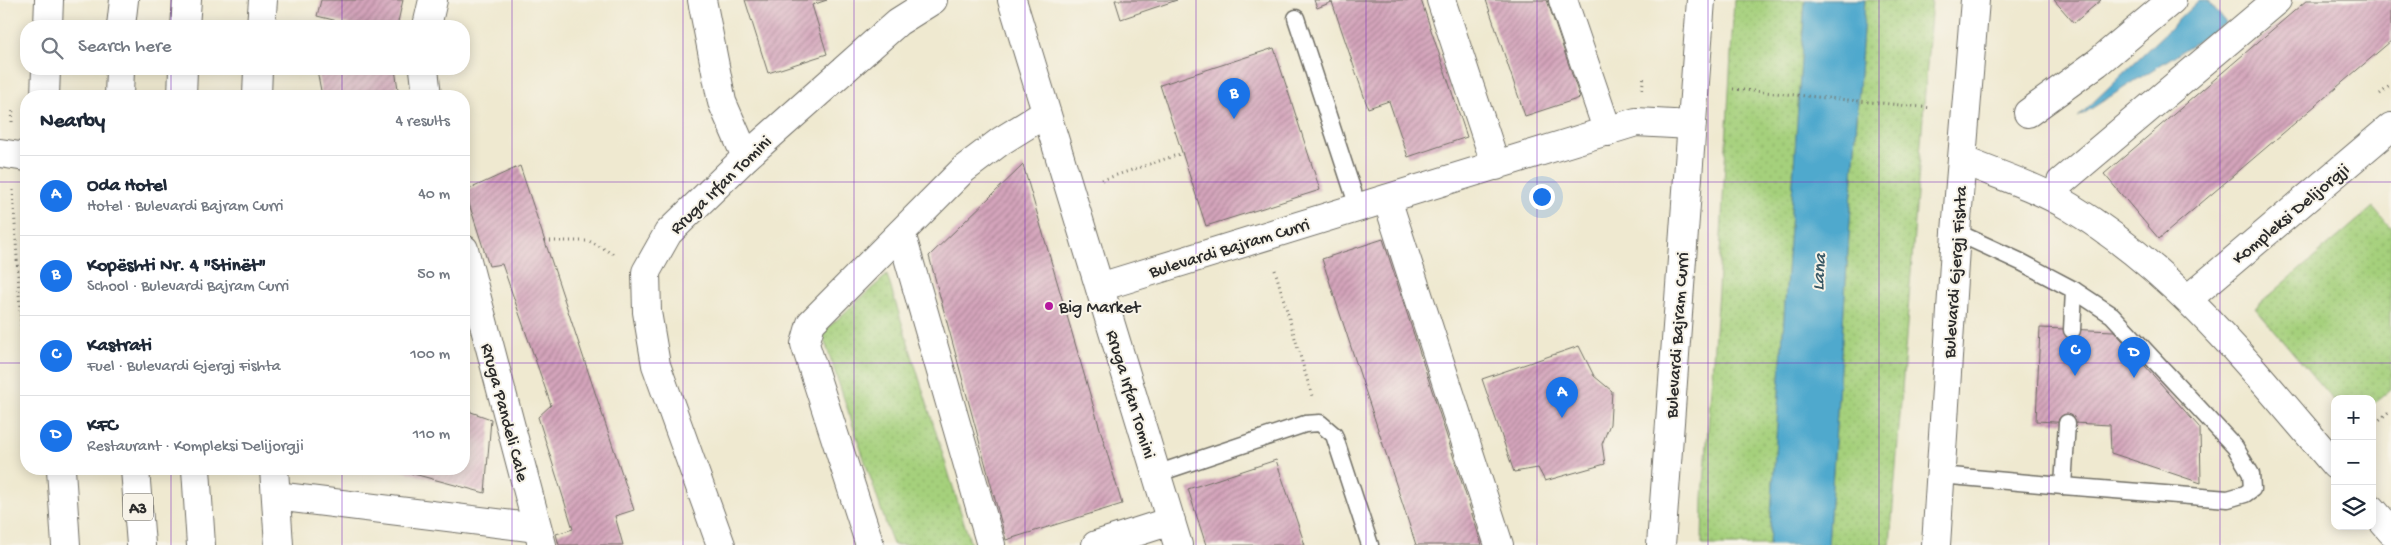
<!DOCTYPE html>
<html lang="en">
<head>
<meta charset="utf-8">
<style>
	:root { --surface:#fff; --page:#f2f2f3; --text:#1f2937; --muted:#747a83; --line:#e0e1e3; --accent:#1a73e8 }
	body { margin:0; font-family:"Gochi Hand",sans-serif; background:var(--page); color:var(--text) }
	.controls { position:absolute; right:15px; bottom:15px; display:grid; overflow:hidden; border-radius:10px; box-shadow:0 2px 12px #0003 }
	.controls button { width:45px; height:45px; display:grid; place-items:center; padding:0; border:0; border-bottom:1px solid var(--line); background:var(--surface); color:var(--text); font:25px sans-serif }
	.you { position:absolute; left:1541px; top:196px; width:18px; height:18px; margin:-12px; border:4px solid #fff; border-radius:50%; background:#1a73e8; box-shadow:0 0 0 8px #1a73e833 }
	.badge { display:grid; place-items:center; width:32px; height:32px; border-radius:50%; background:var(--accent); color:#fff; font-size:16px; font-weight:700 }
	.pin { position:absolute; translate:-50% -41px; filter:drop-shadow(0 1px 2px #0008) }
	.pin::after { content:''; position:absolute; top:26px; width:18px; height:15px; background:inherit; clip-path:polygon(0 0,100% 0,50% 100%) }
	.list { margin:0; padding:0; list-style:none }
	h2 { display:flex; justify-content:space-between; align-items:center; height:65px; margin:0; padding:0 20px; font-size:21px }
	h2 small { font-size:16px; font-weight:400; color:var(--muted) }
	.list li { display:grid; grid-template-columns:32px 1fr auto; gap:15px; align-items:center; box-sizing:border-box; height:80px; padding:0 20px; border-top:1px solid var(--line) }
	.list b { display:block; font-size:19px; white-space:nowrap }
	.list p { margin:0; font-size:16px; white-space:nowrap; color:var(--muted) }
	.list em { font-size:16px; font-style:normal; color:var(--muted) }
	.icon { flex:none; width:28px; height:28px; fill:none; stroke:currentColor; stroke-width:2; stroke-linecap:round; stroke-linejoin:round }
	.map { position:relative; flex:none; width:2391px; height:545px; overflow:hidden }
	.search { position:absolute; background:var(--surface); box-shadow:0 2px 12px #0003; left:20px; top:20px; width:450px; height:55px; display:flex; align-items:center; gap:12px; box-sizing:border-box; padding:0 18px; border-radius:20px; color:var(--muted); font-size:19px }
	.panel { position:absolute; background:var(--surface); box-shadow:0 2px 12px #0003; left:20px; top:90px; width:450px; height:385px; border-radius:20px }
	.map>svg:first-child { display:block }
	.grass { fill:url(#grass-dots); stroke:#687e54 }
	.water { fill:#4fa9cd; stroke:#3d6a7c }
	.building { fill:url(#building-hatch) }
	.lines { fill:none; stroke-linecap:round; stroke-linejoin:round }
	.lane-casing { stroke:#706e65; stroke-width:19 }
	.street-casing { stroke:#706e65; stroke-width:30 }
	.secondary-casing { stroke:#706e65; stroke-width:30 }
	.primary-casing { stroke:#706e65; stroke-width:30 }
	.highway-casing { stroke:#706e65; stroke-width:30 }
	.path { stroke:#706e65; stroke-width:3; stroke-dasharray:1 4; stroke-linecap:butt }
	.lane { stroke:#fff; stroke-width:16 }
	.street { stroke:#fff; stroke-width:28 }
	.secondary { stroke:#fff; stroke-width:28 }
	.primary { stroke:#fff; stroke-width:28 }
	.highway { stroke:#fff; stroke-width:28 }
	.grid { fill:none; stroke:#7b2cbf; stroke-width:1; stroke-opacity:0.55 }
	.poi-dot { fill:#b5179e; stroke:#f7f3e8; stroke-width:2 }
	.labels { text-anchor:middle; stroke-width:4; stroke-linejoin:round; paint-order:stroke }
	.shield { fill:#f7f3e8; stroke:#686764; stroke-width:1 }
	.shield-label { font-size:16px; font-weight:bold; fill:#2b2b2b }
	.street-label { font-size:18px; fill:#2b2b2b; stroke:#f7f3e8 }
	.poi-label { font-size:18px; fill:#2b2b2b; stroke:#f7f3e8; text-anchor:start }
	.water-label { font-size:19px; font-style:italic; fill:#385764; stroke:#f7f3e8 }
</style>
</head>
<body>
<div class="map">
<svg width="2391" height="545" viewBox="0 0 2391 545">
	<defs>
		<pattern id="grass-dots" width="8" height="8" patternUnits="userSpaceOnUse" patternTransform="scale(1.25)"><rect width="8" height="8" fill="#a5d07c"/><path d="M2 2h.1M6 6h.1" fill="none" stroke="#8eb36b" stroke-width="1.8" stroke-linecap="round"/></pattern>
		<pattern id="building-hatch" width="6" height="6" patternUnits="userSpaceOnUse" patternTransform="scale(1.25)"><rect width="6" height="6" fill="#d4a4bb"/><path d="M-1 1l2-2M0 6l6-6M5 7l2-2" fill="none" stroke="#ac8698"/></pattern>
	</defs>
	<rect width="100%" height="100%" fill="#f7f3e8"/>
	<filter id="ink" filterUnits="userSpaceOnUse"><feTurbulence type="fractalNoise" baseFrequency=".02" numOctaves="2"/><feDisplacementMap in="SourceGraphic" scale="10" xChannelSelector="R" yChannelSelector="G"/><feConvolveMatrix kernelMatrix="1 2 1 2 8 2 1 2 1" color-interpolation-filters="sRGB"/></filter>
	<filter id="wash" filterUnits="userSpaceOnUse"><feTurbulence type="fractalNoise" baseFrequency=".0096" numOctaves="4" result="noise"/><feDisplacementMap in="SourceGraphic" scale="20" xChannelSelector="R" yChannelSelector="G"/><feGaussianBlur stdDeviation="1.12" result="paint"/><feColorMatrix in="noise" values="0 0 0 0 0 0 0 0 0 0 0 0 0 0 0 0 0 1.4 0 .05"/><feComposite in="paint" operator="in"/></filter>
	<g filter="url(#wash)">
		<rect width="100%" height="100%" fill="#efe9d0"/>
		<!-- grass -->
		<g class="grass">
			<polygon points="1734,0 1805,0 1769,545 1702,545 1703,498 1718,290"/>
			<polygon points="1865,0 1932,0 1890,545 1828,545"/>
			<polygon points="2373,207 2391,228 2391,389 2372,405 2372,399 2335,399 2335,402 2255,308"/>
			<polygon points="887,275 971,545 893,545 822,333"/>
		</g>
		<!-- water -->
		<g class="water">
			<polygon points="1805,0 1865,0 1828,545 1769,545"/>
			<polygon points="2199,0 2208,0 2226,23 2078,117"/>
		</g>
		<g id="blocks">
			<!-- building -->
			<g class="building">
				<polygon points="321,0 403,0 397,26 358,26 317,16"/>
				<polygon points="745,0 827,0 812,5 827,54 768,73"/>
				<polygon points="1115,0 1177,0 1121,19"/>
				<polygon points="1314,0 1421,0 1467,137 1408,157 1389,101 1368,108 1332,2 1317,8"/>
				<polygon points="1486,0 1547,0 1580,98 1525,116"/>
				<polygon points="2054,0 2101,0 2074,23"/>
				<polygon points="2307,0 2391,0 2391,41 2159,239 2104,174"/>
				<polygon points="1274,48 1320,190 1206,226 1160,85"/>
				<polygon points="319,69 395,69 399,96 322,96 317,70"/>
				<polygon points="1023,165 1122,504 1006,540 929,256"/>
				<polygon points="520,166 634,510 615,516 623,545 559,545 556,534 573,529 538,417 551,405 502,264 489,266 465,191"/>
				<polygon points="1383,239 1482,545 1416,545 1322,259"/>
				<polygon points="2040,328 2114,331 2200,428 2201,483 2111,453 2110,425 2036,421"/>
				<polygon points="1579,346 1594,376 1612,391 1610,424 1602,444 1605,464 1545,481 1538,468 1514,472 1482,379"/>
				<polygon points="464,395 471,412 491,419 485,493 395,469 464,469"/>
				<polygon points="1276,460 1305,545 1206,545 1188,489"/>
			</g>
		</g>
	</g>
	<g filter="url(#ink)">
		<use href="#blocks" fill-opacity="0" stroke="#706e65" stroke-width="1"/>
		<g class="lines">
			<!-- lane casing -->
			<g class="lane-casing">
				<g id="lane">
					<polyline points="1296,18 1358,207"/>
					<polyline points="1956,232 2021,262 2074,290 2072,330"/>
					<polyline points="1156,474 1305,424 1320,423 1334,435 1370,545"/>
					<polyline points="1940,475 2063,486 2067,423"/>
					<polyline points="2063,486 2228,499 2245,494 2252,489 2251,474 2235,447 2112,315 2074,290"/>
				</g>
			</g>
			<!-- street casing -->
			<g class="street-casing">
				<g id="street">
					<polyline points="702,0 722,102 746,157"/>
					<polyline points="1012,0 1178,545"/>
					<polyline points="1441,0 1496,166"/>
					<polyline points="1563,0 1608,132"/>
					<polyline points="427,26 433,0"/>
					<polyline points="424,69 427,96"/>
					<polyline points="2028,113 2097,63 2172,0"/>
					<polyline points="0,153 26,157"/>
					<path d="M 1962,160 C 1998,175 2037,187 2070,207 C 2179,273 2253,370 2335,465"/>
					<polyline points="2061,182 2277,0"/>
					<polyline points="1387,199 1499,545"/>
					<polyline points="901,233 991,545"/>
					<polyline points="464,249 542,545"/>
					<polyline points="1100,287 1636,122 1691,125"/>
					<polyline points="2189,298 2391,127"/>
					<polyline points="276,496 537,528"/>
					<polyline points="2372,509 2391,531"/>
					<polyline points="721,545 656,365 647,312 646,272 668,233 746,157 898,22 933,0"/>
					<polyline points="870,545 805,344 811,323 964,169 1001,141 1046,113"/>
					<polyline points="1096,545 1171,521"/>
				</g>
			</g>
			<!-- secondary casing -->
			<g class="secondary-casing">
				<g id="secondary">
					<polyline points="48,26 49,0"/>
					<polyline points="261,26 263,0"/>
					<polyline points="45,96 46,69"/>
					<polyline points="257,96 258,69"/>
					<polyline points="61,469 66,545"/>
					<polyline points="274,469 279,545"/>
				</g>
			</g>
			<!-- primary casing -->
			<g class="primary-casing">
				<g id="primary">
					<polyline points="1661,545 1701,0"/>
					<polyline points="1936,545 1956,232 1975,0"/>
				</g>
			</g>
			<!-- highway casing -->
			<g class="highway-casing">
				<g id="highway">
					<polyline points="121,26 124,0"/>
					<polyline points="185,26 187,0"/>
					<polyline points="119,96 120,69"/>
					<polyline points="182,96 183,69"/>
					<polyline points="135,469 141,545"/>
					<polyline points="196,469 201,545"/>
				</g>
			</g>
			<!-- path -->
			<g class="path">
				<polyline points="1642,89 1644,75"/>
				<polyline points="1733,89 1932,108"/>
				<polyline points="2380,94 2391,85"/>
				<polyline points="12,122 13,108"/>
				<polyline points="1102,180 1183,153"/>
				<polyline points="13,190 26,410"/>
				<polyline points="545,241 589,241 616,255"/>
				<polyline points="1275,270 1312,396"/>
				<polyline points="2372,426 2391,410"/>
			</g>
			<!-- lane -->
			<use href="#lane" class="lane"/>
			<!-- street -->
			<use href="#street" class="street"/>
			<!-- secondary -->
			<use href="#secondary" class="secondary"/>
			<!-- primary -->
			<use href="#primary" class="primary"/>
			<!-- highway -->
			<use href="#highway" class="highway"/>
		</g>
	</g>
	<!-- grid -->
	<path class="grid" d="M 171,0 L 171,26M 342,0 L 342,26M 512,0 L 512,545M 683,0 L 683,545M 854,0 L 854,545M 1025,0 L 1025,545M 1196,0 L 1196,545M 1366,0 L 1366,545M 1537,0 L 1537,545M 1708,0 L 1708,545M 1879,0 L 1879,545M 2049,0 L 2049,545M 2220,0 L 2220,545M 171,69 L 171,96M 342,69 L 342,96M 0,182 L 26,182M 464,182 L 2391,182M 0,363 L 26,363M 464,363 L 2391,363M 171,469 L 171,545M 342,469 L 342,545"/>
	<!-- markers -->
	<circle class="poi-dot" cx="1049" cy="306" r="5"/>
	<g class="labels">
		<!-- shield labels -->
		<rect class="shield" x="123" y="493.5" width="30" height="27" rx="4"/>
		<g class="shield-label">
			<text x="138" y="513">A3</text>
		</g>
		<!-- street labels -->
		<g class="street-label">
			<text transform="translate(720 184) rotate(-44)" y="6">Rruga Irfan Tomini</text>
			<text transform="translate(2290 213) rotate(-40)" y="6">Kompleksi Delijorgji</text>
			<text transform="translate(1229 247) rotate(-17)" y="6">Bulevardi Bajram Curri</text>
			<text transform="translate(1954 272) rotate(-86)" y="6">Bulevardi Gjergj Fishta</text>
			<text transform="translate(1676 335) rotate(-86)" y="6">Bulevardi Bajram Curri</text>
			<text transform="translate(1132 394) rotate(73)" y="6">Rruga Irfan Tomini</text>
			<text transform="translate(506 412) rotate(75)" y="6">Rruga Pandeli Cale</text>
		</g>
		<!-- poi labels -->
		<g class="poi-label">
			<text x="1059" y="312">Big Market</text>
		</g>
		<!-- water labels -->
		<g class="water-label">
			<text transform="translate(1817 272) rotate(-86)" y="7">Lana</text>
		</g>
	</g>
</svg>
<div class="controls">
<button>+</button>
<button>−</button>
<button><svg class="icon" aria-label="layers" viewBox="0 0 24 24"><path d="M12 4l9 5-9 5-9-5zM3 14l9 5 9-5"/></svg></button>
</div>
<div class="you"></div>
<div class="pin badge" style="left:1562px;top:418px">A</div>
<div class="pin badge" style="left:1234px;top:119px">B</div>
<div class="pin badge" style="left:2075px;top:376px">C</div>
<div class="pin badge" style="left:2134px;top:378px">D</div>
<div class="search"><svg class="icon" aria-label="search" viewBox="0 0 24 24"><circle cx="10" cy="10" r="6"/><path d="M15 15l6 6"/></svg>Search here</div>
<section class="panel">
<h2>Nearby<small>4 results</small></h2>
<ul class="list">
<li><span class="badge">A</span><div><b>Oda Hotel</b><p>Hotel · Bulevardi Bajram Curri</p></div><em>40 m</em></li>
<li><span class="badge">B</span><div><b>Kopështi Nr. 4 &quot;Stinët&quot;</b><p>School · Bulevardi Bajram Curri</p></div><em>50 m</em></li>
<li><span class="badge">C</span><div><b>Kastrati</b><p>Fuel · Bulevardi Gjergj Fishta</p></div><em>100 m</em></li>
<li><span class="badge">D</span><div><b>KFC</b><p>Restaurant · Kompleksi Delijorgji</p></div><em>110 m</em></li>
</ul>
</section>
</div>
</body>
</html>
